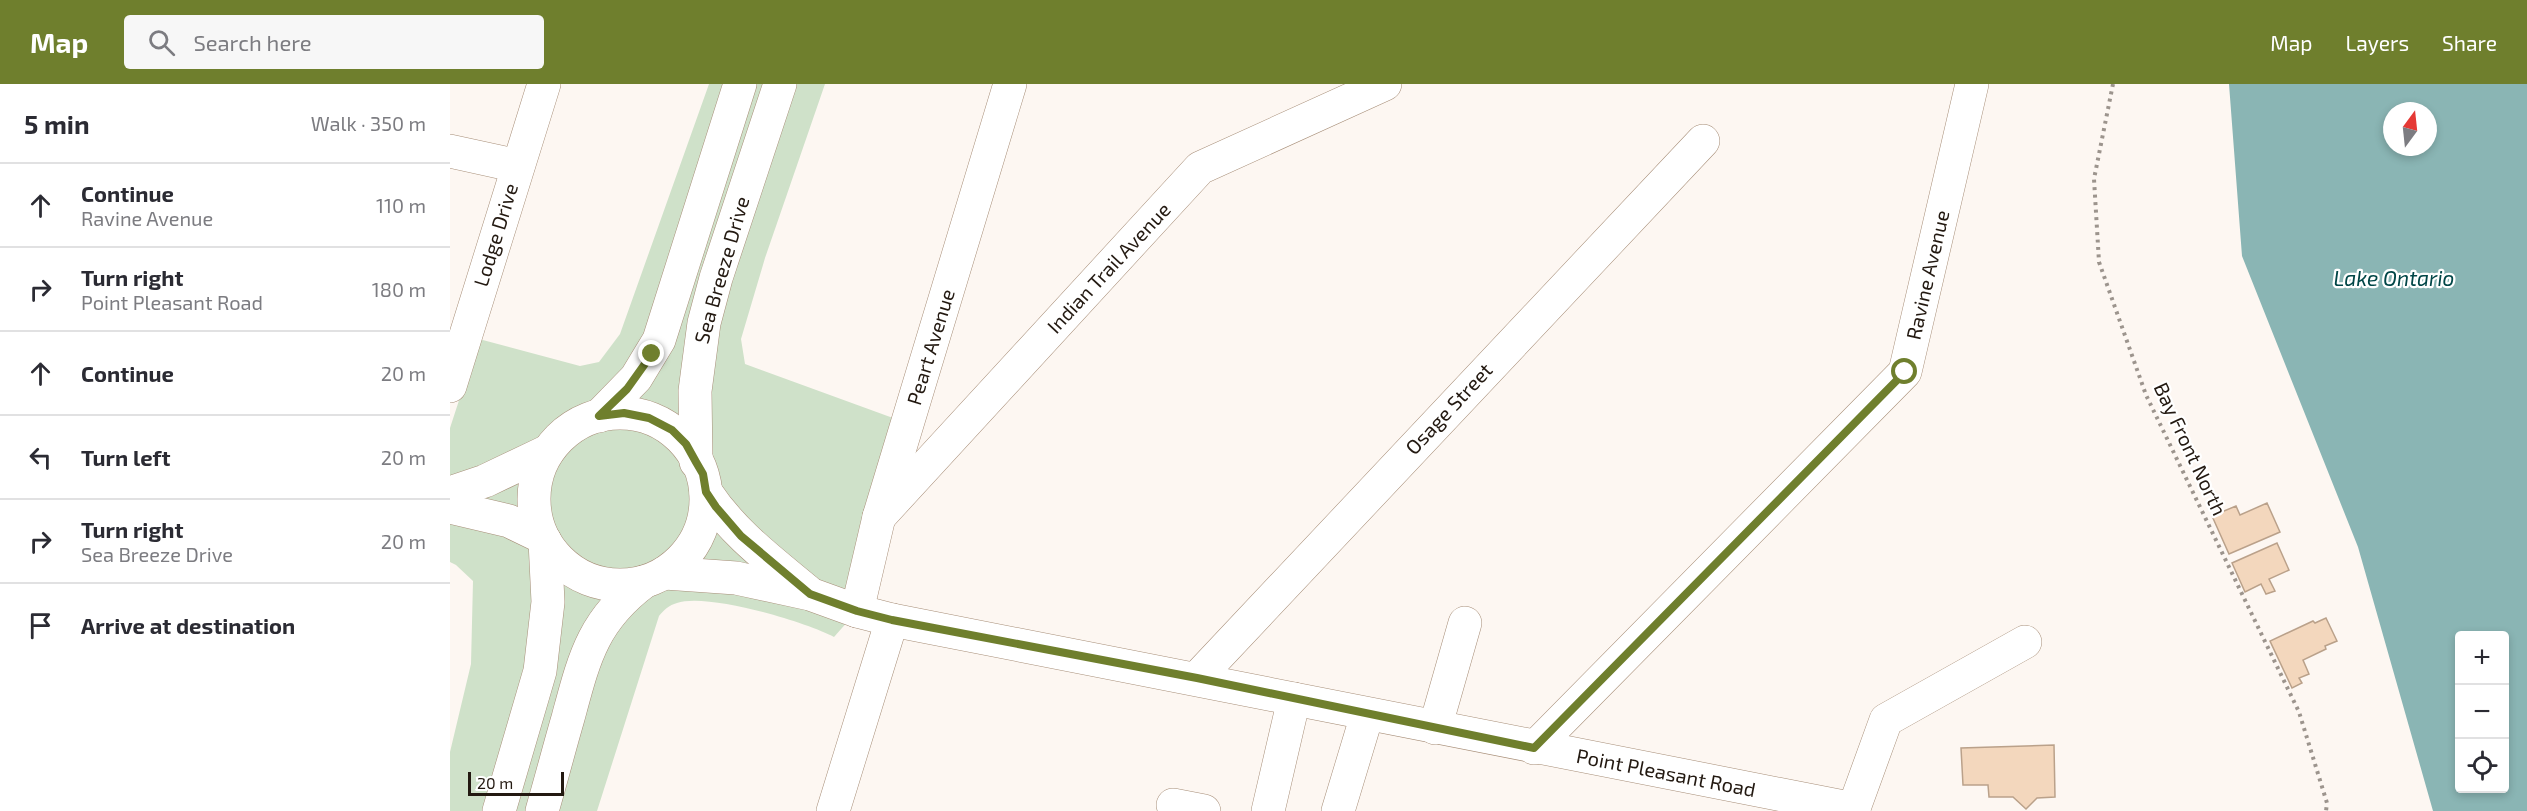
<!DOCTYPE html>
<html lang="en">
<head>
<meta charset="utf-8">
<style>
	:root { --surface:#fff; --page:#f7f7f7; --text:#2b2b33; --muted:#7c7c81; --line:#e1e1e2; --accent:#6f7f2d }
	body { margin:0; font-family:"Exo 2",sans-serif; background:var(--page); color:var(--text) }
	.controls { position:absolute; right:18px; bottom:18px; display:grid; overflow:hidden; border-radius:6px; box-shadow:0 3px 9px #0003 }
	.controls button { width:54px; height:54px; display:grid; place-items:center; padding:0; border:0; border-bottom:2px solid var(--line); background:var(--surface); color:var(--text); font:30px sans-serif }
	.compass { position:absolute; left:1933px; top:18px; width:54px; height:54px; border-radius:50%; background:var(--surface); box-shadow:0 3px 9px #0003; rotate:15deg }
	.scale { position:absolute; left:18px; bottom:15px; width:96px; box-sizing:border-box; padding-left:6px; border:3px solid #231911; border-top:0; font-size:16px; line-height:21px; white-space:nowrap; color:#231911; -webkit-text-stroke:4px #fff; paint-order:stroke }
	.stop { position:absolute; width:18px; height:18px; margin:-14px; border:4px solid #6f7f2d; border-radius:50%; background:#fff }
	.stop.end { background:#6f7f2d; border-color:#fff; box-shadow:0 2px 6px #0008 }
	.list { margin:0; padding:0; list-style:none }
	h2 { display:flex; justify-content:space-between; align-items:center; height:78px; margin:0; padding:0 24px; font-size:26px }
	h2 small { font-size:20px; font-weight:400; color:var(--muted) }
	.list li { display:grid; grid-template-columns:39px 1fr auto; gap:18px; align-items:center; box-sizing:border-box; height:84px; padding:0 24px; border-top:2px solid var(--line) }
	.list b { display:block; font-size:22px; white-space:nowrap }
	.list p { margin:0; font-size:20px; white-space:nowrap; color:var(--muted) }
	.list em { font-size:20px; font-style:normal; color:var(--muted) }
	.icon { flex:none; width:33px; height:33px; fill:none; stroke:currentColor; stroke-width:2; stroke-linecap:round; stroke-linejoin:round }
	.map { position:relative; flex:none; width:2077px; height:727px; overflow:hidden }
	header { display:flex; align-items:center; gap:36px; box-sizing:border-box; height:84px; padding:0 30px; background:var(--accent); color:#fff }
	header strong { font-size:28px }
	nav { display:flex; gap:33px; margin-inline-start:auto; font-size:21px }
	.search { width:420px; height:54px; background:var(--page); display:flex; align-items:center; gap:15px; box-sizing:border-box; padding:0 21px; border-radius:6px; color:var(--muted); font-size:22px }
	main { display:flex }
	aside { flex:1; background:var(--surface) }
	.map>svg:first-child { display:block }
	.green { fill:#cfe1c9 }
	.water { fill:#8ab5b4; fill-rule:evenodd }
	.building { fill:#f3d7bd; stroke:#baa18a; stroke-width:1.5 }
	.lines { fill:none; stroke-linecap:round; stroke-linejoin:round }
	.minor-casing { stroke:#a78e78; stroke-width:34 }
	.major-casing { stroke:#a78e78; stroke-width:34 }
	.path { stroke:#9c948d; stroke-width:4; stroke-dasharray:3 4.5; stroke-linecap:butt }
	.minor { stroke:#fff; stroke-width:33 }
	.major { stroke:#fff; stroke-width:33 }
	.route { stroke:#6f7f2d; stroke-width:8 }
	.labels { text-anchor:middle; stroke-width:4.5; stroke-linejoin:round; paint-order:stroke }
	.street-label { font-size:20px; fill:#231911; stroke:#fff }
	.water-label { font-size:21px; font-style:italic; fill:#004647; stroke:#fff }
</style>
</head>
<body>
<header>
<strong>Map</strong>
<div class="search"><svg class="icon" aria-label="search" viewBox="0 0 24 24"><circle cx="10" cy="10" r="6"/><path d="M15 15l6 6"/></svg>Search here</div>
<nav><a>Map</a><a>Layers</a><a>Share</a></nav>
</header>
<main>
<aside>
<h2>5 min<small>Walk · 350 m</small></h2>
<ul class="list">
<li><svg class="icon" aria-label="ahead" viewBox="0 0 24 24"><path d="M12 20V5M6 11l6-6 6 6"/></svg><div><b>Continue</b><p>Ravine Avenue</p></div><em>110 m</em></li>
<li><svg class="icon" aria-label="right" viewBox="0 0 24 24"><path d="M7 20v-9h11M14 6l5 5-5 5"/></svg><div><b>Turn right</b><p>Point Pleasant Road</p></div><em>180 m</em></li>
<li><svg class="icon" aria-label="ahead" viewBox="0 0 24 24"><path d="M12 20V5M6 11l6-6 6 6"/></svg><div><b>Continue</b></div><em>20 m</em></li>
<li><svg class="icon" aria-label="left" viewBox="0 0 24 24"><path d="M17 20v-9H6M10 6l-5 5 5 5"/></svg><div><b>Turn left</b></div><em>20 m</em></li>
<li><svg class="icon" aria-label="right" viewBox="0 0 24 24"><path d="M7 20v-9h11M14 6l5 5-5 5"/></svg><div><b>Turn right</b><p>Sea Breeze Drive</p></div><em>20 m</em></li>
<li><svg class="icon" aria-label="arrive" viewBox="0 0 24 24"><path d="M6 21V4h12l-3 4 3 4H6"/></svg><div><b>Arrive at destination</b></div></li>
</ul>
</aside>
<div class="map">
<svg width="2077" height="727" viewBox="0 0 2077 727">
	<rect width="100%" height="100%" fill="#fdf7f2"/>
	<!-- green -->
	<path class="green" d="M 259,0 L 375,0 L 315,174 L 291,255 L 295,280 L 443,334 L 407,527 L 384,553 C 356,538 256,508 227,519 C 219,521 214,526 209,532 L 147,727 L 0,727 L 0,668 L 21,580 L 23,497 L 6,481 L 0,478 L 0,344 L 29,255 L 130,282 L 149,278 L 170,250 Z"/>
	<!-- water -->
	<path class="water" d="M 1779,0 L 2077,0 L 2077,727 L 1983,727 L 1908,463 L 1792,172 ZM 1942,27 L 1978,27 L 1978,63 L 1942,63 ZM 2010,552 L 2054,552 L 2054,704 L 2010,704 Z"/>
	<!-- building -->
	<g class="building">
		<polygon points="1817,419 1830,448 1779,470 1762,432 1786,422 1790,431"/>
		<polygon points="1827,459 1839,486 1819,495 1825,507 1816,510 1811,500 1795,508 1782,479"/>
		<polygon points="1876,534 1887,557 1875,562 1876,565 1853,576 1859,590 1849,594 1852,599 1842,604 1820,557 1863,537 1865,539"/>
		<polygon points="1604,661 1605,713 1587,714 1576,725 1563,713 1539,713 1538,701 1513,701 1511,664"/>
	</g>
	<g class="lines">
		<!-- minor casing -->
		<g class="minor-casing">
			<g id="minor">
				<polyline points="0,67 68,82"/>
				<polyline points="0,302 94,0"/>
				<path d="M 256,408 C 283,449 320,476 357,507"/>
				<polyline points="0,409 35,397 98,367"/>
				<polyline points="0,423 59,437 92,453"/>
				<polyline points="429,433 750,84 935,0"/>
				<polyline points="215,489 286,494 360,510 407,527 442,536 1404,725"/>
				<polyline points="407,527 429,433 560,0"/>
				<polyline points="747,594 1253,57"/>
				<polyline points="985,644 1015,539"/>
				<polyline points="1084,664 1455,288 1522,0"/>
				<polyline points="723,721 754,727"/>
				<polyline points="383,727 442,536"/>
				<polyline points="818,727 844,615"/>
				<polyline points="888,727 917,631"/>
				<polyline points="1403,727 1436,636 1575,558"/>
			</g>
		</g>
		<!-- major casing -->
		<g class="major-casing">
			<g id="major">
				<circle cx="170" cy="415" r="86"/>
				<polyline points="149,332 186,294 209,256 290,0"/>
				<polyline points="246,378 245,307 254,239 266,194 330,0"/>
				<polyline points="49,727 90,587 98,518 95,457"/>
				<path d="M 92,727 C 101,696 109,665 118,634 C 134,575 142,537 194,498"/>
			</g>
		</g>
		<!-- path -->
		<polyline class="path" points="1663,0 1644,95 1649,178 1696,311 1849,628 1877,719 1876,727"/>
		<!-- minor -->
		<use href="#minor" class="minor"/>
		<!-- major -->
		<use href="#major" class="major"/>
	</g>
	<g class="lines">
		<!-- route -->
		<polyline class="route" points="202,270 177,305 149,332 174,329 199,334 222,346 236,360 246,378 253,390 256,408 266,423 291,452 360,510 407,527 442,536 747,594 1084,664 1455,288"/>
	</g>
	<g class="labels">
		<!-- street labels -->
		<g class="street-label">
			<text transform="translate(46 151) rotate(-73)" y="7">Lodge Drive</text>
			<text transform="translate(659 184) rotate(-47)" y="7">Indian Trail Avenue</text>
			<text transform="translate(272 186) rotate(-74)" y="7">Sea Breeze Drive</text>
			<text transform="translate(1478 191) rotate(-77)" y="7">Ravine Avenue</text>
			<text transform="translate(481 263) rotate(-73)" y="7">Peart Avenue</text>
			<text transform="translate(999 325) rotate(-47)" y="7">Osage Street</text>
			<text transform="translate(1740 365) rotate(65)" y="7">Bay Front North</text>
			<text transform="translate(1216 689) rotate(11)" y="7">Point Pleasant Road</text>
		</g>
		<!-- water labels -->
		<g class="water-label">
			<text x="1944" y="202">Lake Ontario</text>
		</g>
	</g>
</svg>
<div class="controls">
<button>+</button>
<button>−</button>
<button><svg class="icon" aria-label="locate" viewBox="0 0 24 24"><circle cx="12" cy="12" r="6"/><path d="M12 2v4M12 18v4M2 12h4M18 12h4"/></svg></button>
</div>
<svg class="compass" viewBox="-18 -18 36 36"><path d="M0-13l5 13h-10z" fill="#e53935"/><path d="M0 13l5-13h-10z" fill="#7c7c81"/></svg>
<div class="scale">20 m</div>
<div class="stop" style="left:1455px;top:288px"></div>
<div class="stop end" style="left:202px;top:270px"></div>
</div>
</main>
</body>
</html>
